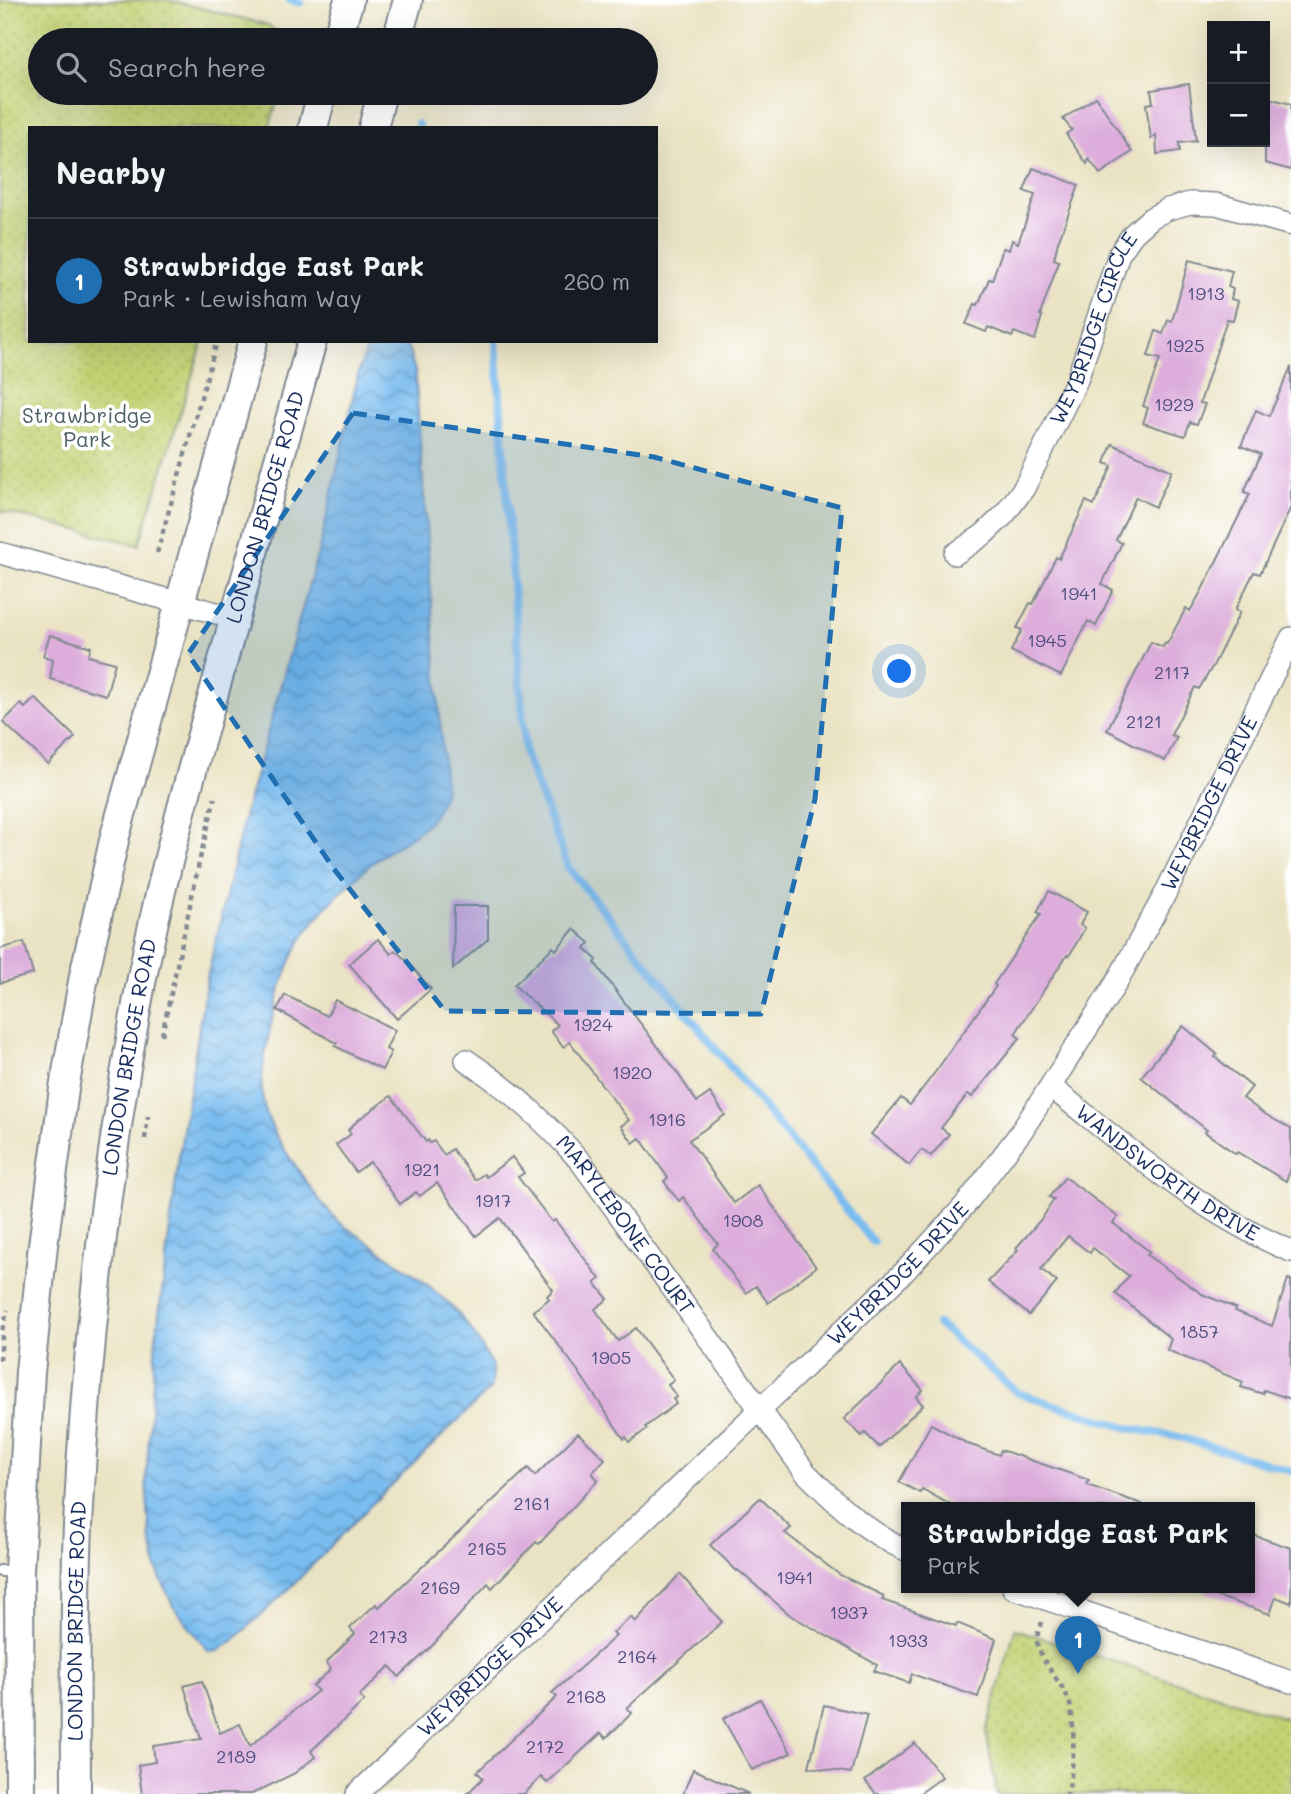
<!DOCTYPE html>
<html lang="en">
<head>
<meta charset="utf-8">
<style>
	:root { --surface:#171b24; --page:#20242c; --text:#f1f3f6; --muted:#9ea1a6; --line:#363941; --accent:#1f6fb2 }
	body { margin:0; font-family:Mali,sans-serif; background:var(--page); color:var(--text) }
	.controls { position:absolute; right:21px; top:21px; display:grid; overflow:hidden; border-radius:0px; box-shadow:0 7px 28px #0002 }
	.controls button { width:63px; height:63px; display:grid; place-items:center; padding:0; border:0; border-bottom:2px solid var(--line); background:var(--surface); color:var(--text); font:35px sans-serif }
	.you { position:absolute; left:900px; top:672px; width:24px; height:24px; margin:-18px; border:5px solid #fff; border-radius:50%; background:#1a73e8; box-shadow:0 0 0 10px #1a73e833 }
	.badge { display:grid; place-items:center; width:46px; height:46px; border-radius:50%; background:var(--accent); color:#fff; font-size:23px; font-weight:700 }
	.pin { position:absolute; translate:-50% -58px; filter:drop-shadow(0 2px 4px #0008) }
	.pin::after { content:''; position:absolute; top:37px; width:24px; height:21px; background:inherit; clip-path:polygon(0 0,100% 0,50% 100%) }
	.popup { position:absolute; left:901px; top:1502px; width:354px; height:91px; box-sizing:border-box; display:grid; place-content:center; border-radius:0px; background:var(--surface); filter:drop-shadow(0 2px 5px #0005); font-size:23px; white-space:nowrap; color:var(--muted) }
	.popup b { font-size:26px; color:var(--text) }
	.popup::after { content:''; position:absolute; left:50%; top:100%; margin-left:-14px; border:14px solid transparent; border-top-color:var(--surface) }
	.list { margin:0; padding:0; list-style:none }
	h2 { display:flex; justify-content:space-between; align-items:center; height:91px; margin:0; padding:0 28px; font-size:30px }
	h2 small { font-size:23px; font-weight:400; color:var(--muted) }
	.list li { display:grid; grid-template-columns:46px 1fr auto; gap:21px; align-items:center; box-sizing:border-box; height:126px; padding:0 28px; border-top:2px solid var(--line) }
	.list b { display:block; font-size:26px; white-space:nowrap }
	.list p { margin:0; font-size:23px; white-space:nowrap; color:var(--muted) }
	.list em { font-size:23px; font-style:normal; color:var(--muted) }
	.icon { flex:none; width:38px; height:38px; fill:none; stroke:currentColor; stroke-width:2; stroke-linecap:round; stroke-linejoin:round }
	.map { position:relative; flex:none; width:1291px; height:1794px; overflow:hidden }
	.search { position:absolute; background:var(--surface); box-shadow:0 7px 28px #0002; left:28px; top:28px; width:630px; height:77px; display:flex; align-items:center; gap:18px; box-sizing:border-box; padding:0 24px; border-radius:38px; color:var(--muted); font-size:26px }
	.panel { position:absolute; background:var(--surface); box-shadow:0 7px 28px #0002; left:28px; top:126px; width:630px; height:217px; border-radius:0px }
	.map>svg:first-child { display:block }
	.park { fill:url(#park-dots); stroke:#6f8068; stroke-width:2 }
	.water { fill:url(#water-waves); stroke:#4a76a6; stroke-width:2 }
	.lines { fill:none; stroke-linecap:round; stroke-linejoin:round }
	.stream { stroke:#79bcef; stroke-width:8 }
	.building { fill:#ddaddc }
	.service-casing { stroke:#828990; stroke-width:14 }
	.minor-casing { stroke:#828990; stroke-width:24 }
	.secondary-casing { stroke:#828990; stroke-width:32 }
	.path { stroke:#828990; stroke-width:4.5; stroke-dasharray:5 5; stroke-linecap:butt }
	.service { stroke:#fff; stroke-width:10 }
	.minor { stroke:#fff; stroke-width:21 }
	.secondary { stroke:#fff; stroke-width:28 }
	.marked { fill:#1f6fb2; fill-opacity:0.2; stroke:#1f6fb2; stroke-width:5; stroke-dasharray:14 9; stroke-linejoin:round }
	.labels { text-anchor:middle; stroke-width:7; stroke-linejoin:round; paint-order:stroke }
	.number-label { font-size:18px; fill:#4c4e7e }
	.street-label { font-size:21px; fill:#1b2f5e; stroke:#fff }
	.park-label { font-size:21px; fill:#4d6064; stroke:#fff }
</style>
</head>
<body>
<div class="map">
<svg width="1291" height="1794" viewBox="0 0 1291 1794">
	<defs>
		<pattern id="park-dots" width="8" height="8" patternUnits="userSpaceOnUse" patternTransform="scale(1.75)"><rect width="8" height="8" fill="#c3d173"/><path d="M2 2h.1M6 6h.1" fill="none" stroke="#a7b466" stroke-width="1.8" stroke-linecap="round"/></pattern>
		<pattern id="water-waves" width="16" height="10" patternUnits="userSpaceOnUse" patternTransform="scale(1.75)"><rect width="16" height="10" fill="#79bcef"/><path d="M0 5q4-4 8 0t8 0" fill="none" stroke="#6299c5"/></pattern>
	</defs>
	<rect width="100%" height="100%" fill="#fff"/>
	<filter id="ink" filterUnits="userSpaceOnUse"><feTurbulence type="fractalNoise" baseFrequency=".0143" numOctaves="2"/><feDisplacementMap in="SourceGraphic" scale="14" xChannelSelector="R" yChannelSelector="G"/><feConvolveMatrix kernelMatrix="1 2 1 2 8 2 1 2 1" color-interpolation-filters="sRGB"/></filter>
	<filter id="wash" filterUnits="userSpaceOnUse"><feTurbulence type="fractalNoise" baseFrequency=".00686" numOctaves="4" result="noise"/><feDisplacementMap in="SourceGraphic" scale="28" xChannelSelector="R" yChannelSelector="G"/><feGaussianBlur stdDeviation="1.57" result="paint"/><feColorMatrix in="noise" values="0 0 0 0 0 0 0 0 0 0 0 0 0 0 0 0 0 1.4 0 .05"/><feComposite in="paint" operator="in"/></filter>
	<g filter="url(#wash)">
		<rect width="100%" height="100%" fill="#eae3c3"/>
		<!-- park -->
		<g class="park">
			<polygon points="0,0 169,0 268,25 288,40 40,40 40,93 280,93 269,128 30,128 30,341 203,341 139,545 0,511"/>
			<polygon points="1015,1629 1291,1720 1291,1794 997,1794 986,1732"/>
		</g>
		<!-- water -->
		<path class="water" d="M 370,341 L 402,341 L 408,348 L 415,371 L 445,789 C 435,834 399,839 369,866 C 348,885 324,907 307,931 C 281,968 267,1033 262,1078 C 259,1105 272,1130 286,1152 C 302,1175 317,1200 337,1220 C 345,1228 357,1234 367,1241 C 412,1273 460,1302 485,1353 C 487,1357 491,1363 492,1367 C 493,1373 491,1382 491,1388 L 370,1506 L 292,1586 L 233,1641 L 218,1651 L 209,1652 L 173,1606 L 157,1570 L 150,1536 L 146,1481 L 156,1338 L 179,1156 L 206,983 L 245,813 L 321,542 L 359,370 Z"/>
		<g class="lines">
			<!-- stream -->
			<g class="stream">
				<polyline points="290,0 300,3"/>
				<polyline points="418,124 419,128"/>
				<polyline points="496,341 525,754 568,867 873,1242"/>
				<polyline points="938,1324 1018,1393 1128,1428 1179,1437 1291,1471"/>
			</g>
		</g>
		<g id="blocks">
			<!-- building -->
			<g class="building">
				<polygon points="1189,84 1196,141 1179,143 1180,151 1157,154 1156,135 1151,139 1146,104 1153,103 1151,90"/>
				<polygon points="1096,97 1132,152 1100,174 1089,159 1087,164 1066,134 1072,130 1063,119"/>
				<polygon points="1265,97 1291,104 1291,170 1265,163"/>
				<polygon points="1033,168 1079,185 1058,242 1054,259 1059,261 1040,315 1042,316 1035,340 1014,332 1012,337 988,327 986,332 966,324 975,304 978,305 989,279 992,280 1003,248 1009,250 1012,240 1018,243 1035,195 1024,191"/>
				<polygon points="1189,260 1232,271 1228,287 1233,289 1231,299 1238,301 1233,320 1227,319 1200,403 1205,404 1197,424 1190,422 1185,436 1143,423 1148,408 1143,406 1160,359 1148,356 1156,331 1163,334 1168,320 1172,321"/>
				<polygon points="1291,367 1291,507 1260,574 1254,572 1235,610 1240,612 1214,664 1199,689 1195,687 1171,735 1177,737 1165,761 1107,730 1151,642 1163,647 1165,643 1167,644 1186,608 1190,611 1201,592 1250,494 1244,492 1261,454 1241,446 1256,410 1269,416"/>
				<polygon points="1112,444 1172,471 1155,507 1136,497 1116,540 1122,543 1102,584 1113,590 1096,626 1088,621 1061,676 1011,651 1022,630 1017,628 1030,603 1033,604 1056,557 1059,559 1086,501 1094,505 1112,466 1105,463"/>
				<polygon points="50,635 91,647 88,656 115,663 106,695 50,679 53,659 43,656"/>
				<polygon points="35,698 75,737 48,764 3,722 21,704 25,708"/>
				<polygon points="1049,891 1087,912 1080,925 1085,928 1069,956 1067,955 1015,1034 1020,1038 972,1097 968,1094 941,1128 949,1134 931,1156 921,1150 909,1165 871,1134 901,1098 910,1105 936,1071 996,986 994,984 1041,914 1037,912"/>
				<polygon points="454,906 488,906 488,939 453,969"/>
				<polygon points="574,929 590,943 585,949 597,960 595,963 674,1068 697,1102 710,1093 725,1115 689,1140 734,1203 758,1185 816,1267 768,1303 756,1286 746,1293 713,1249 718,1244 683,1197 679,1201 671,1191 664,1181 668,1178 640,1138 633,1143 621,1126 629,1120 605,1089 570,1042 563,1047 551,1031 558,1025 514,985 553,947 556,950"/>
				<polygon points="378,939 391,954 395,950 404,958 431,989 397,1019 349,964"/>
				<polygon points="24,942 33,974 0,983 0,949"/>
				<polygon points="285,995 327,1016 335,1000 395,1030 386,1049 391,1052 382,1070 335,1046 337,1043 277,1010"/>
				<polygon points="1183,1026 1217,1054 1215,1057 1252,1087 1243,1098 1263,1113 1291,1129 1291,1168 1286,1181 1237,1152 1236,1154 1205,1132 1207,1130 1141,1077"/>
				<polygon points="391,1096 426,1142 428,1140 430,1143 434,1141 444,1155 452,1149 475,1180 484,1174 486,1177 512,1157 524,1173 518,1177 552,1222 555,1220 600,1279 595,1283 608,1299 595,1309 618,1341 636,1328 674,1380 668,1385 677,1397 673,1399 676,1404 645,1427 647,1429 629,1442 626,1437 624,1439 578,1371 533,1311 549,1299 547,1296 553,1290 500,1218 476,1236 437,1183 420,1196 416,1192 400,1204 370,1162 356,1172 336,1145 351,1134 348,1130 358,1120"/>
				<polygon points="1065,1177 1118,1217 1113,1223 1150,1252 1147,1255 1202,1294 1236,1308 1235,1311 1272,1326 1288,1279 1291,1280 1291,1399 1264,1390 1263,1394 1241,1387 1243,1382 1167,1350 1171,1339 1115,1293 1129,1276 1093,1248 1090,1253 1068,1236 1041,1269 1057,1282 1029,1315 988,1282 1018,1250 1016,1248 1043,1217 1054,1199 1049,1197"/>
				<polygon points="900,1365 923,1390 916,1397 923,1405 879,1447 865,1433 862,1436 844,1419"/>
				<polygon points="931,1424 968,1444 999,1455 1001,1450 1089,1480 1087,1485 1142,1504 1142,1508 956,1508 922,1489 920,1493 899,1482"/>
				<polygon points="578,1433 605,1459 592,1473 598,1480 539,1544 536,1542 492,1588 488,1583 433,1645 399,1677 390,1666 359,1696 364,1701 311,1751 315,1757 295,1773 252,1794 142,1794 138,1765 155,1762 153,1746 201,1739 184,1686 202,1681 220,1733 240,1724 250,1746 318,1691 313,1686 331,1669 326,1663 355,1634 350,1628 376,1604 379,1607 528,1468 535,1476"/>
				<polygon points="760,1498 791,1528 785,1533 840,1575 884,1596 882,1600 956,1626 957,1623 996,1639 978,1697 912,1674 909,1683 874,1671 877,1665 790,1615 738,1570 737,1571 710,1545"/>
				<polygon points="1250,1534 1291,1548 1291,1603 1276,1597 1270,1614 1204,1592 1204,1588 1250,1588"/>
				<polygon points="680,1574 722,1622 627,1708 632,1713 606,1738 601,1733 547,1783 541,1777 524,1794 467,1794 483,1778 477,1772 557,1697 552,1693 616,1636 613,1633 631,1617 635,1622"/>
				<polygon points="760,1699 791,1753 752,1770 723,1719"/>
				<polygon points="824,1705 867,1715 851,1773 809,1767"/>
				<polygon points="915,1743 942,1777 919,1794 876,1794 865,1781"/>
				<polygon points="693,1769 724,1783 749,1794 683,1794"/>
			</g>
		</g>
	</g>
	<g filter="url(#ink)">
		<use href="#blocks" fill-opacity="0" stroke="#828990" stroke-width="2"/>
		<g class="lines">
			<!-- service casing -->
			<g class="service-casing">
				<polyline id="service" points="0,1571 19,1571"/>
			</g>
			<!-- minor casing -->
			<g class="minor-casing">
				<g id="minor">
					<polyline points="0,553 234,618"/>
					<path id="s1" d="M 955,554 L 983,535 L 1004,515 L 1024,488 L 1077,380 L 1119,254 L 1133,234 L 1151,218 L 1168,209 L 1190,203 L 1216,204 L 1291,225"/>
					<path id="s2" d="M 466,1060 C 513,1092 543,1119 581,1162 L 805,1472 C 835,1502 867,1533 906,1550"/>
					<path id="s3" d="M 1051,1087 C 1127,1147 1201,1214 1291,1251"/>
					<polyline points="1013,1588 1291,1682"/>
					<path id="s4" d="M 357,1794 L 905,1271 L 966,1204 L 1021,1132 L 1115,985 L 1164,896 L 1291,638"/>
				</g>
			</g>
			<!-- secondary casing -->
			<g class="secondary-casing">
				<g id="secondary">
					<polyline points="337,40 349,0"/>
					<polyline points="397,40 408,0"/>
					<polyline points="313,128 322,93"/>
					<polyline points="373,128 382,93"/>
					<polyline points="20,1794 19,1571 30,1372 43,1245 64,1089 84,976 115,836 253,341"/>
					<path id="s5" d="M 76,1794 C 76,1705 74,1615 78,1526 C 86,1346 107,1166 140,988 C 160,883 189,780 218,678 C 249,565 281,453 312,341"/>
				</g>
			</g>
			<!-- path -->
			<g class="path">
				<polyline points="157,553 217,341"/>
				<polyline points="162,1035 201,854 215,798"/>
				<polyline points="145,1139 148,1116"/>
				<polyline points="0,1360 3,1325 8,1310"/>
				<path d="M 1042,1622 C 1041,1627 1037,1633 1037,1638 C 1036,1657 1062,1682 1069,1701 C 1076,1723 1074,1773 1067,1794"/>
			</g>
			<!-- service -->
			<use href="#service" class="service"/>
			<!-- minor -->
			<use href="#minor" class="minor"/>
			<!-- secondary -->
			<use href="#secondary" class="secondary"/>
		</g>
	</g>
	<!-- marked area -->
	<path class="marked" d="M 353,413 L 654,457 L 842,508 L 815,799 L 761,1014 L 445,1011 L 334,869 L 188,654 Z"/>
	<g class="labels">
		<!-- number labels -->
		<g class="number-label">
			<text x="1206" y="300">1913</text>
			<text x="1185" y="352">1925</text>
			<text x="1174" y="411">1929</text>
			<text x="1079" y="600">1941</text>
			<text x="1047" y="647">1945</text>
			<text x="1172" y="679">2117</text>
			<text x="1144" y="728">2121</text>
			<text x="593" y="1031">1924</text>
			<text x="632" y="1079">1920</text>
			<text x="667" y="1126">1916</text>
			<text x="422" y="1176">1921</text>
			<text x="493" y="1207">1917</text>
			<text x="743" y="1227">1908</text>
			<text x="1199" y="1338">1857</text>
			<text x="611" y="1364">1905</text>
			<text x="532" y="1510">2161</text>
			<text x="487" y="1555">2165</text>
			<text x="795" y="1584">1941</text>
			<text x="440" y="1594">2169</text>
			<text x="849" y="1619">1937</text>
			<text x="388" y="1643">2173</text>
			<text x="908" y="1647">1933</text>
			<text x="637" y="1663">2164</text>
			<text x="586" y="1703">2168</text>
			<text x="545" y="1753">2172</text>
			<text x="236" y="1763">2189</text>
		</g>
		<!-- street labels -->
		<g class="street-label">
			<text dy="7" stroke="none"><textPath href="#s1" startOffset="271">WEYBRIDGE CIRCLE</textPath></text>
			<text dy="7" stroke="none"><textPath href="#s5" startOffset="1307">LONDON BRIDGE ROAD</textPath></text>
			<text dy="7" stroke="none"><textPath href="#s4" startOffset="1318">WEYBRIDGE DRIVE</textPath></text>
			<text dy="7" stroke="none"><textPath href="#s5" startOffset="740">LONDON BRIDGE ROAD</textPath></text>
			<text dy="7" stroke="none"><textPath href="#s3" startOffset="145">WANDSWORTH DRIVE</textPath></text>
			<text dy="7" stroke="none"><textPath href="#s2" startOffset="231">MARYLEBONE COURT</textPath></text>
			<text dy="7" stroke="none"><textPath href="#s4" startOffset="751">WEYBRIDGE DRIVE</textPath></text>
			<text dy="7" stroke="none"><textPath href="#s5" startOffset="173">LONDON BRIDGE ROAD</textPath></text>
			<text dy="7" stroke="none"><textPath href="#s4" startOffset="184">WEYBRIDGE DRIVE</textPath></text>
		</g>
		<!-- park labels -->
		<g class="park-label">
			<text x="87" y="423">Strawbridge<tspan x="87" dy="24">Park</tspan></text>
		</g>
	</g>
</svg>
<div class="controls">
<button>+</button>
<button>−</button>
</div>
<div class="you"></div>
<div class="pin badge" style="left:1078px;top:1674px">1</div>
<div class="popup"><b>Strawbridge East Park</b>Park</div>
<div class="search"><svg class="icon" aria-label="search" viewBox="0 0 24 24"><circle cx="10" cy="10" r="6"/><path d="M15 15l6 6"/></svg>Search here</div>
<section class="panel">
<h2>Nearby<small></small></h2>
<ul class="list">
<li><span class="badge">1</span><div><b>Strawbridge East Park</b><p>Park · Lewisham Way</p></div><em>260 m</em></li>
</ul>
</section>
</div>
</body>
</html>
